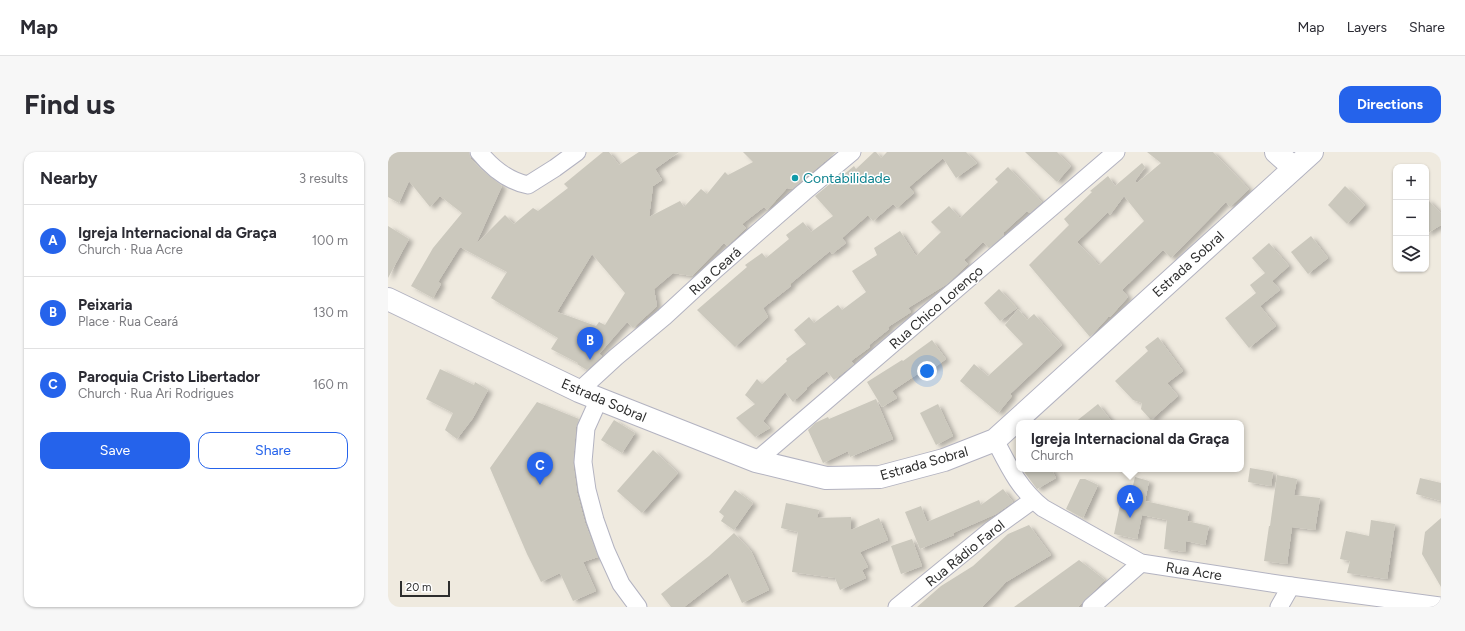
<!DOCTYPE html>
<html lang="en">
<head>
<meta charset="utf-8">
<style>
	:root { --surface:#fff; --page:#f7f7f7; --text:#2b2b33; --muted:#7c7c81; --line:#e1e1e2; --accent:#2563eb }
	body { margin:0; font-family:Figtree,sans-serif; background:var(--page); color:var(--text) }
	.controls { position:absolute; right:12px; top:12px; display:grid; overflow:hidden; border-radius:8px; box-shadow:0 1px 3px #0004 }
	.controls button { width:36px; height:36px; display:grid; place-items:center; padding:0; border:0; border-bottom:1px solid var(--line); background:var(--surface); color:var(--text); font:20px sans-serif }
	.scale { position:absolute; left:12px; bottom:10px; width:50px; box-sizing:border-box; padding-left:4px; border:2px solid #2d2d2d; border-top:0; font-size:11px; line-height:14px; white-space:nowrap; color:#2d2d2d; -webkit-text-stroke:3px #fff; paint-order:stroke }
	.you { position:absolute; left:539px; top:219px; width:14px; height:14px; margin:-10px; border:3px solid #fff; border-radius:50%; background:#1a73e8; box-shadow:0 0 0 6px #1a73e833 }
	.badge { display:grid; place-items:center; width:26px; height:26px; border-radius:50%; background:var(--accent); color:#fff; font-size:13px; font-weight:700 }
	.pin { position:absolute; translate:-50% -33px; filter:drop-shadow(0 1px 2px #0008) }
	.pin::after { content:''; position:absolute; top:21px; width:14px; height:12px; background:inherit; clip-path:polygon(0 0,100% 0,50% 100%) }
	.popup { position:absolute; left:628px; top:268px; width:228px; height:52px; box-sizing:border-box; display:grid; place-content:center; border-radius:8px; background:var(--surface); filter:drop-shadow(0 1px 3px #0005); font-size:13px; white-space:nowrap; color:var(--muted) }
	.popup b { font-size:15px; color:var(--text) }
	.popup::after { content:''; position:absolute; left:50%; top:100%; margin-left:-8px; border:8px solid transparent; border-top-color:var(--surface) }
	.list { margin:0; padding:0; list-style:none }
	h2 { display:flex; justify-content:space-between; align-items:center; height:52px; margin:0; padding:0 16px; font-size:17px }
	h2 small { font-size:13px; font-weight:400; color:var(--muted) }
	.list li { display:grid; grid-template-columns:26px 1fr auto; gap:12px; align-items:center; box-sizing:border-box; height:72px; padding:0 16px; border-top:1px solid var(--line) }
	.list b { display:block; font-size:15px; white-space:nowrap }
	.list p { margin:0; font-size:13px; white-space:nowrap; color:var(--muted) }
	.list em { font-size:13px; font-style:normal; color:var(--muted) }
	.actions { display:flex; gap:8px; padding:12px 16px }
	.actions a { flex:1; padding:9px 0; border:1px solid var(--accent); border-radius:12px; text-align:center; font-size:14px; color:var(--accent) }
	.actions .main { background:var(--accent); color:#fff }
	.icon { flex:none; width:22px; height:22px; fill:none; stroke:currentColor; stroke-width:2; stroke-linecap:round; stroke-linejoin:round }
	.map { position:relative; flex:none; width:1053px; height:455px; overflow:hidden; border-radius:12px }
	header { display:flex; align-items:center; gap:24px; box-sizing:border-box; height:56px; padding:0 20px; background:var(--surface); border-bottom:1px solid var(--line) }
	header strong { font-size:19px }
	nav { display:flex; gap:22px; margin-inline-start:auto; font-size:14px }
	.intro { display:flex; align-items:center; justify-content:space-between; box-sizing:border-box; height:96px; padding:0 24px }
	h1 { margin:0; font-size:28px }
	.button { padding:10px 18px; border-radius:12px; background:var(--accent); color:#fff; font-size:14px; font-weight:700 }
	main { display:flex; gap:24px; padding:0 24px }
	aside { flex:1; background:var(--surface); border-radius:12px; box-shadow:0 1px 3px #0004 }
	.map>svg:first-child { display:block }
	.building { fill:#cbc8bd; fill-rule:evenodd; filter:url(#shadow) }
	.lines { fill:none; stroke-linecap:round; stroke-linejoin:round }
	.street-casing { stroke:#b3b3c1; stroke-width:19 }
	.secondary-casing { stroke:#b3b3c1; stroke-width:24 }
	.street { stroke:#fff; stroke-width:17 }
	.secondary { stroke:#fff; stroke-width:22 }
	.culture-dot { fill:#0f9aa8; stroke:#fff; stroke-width:1.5 }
	.labels { text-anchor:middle; stroke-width:3; stroke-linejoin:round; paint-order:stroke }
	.culture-label { font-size:14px; fill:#0d838f; stroke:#fff; text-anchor:start }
	.street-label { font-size:14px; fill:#2d2d2d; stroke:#fff }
</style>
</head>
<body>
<header>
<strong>Map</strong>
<nav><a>Map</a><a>Layers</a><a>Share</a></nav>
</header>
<div class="intro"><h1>Find us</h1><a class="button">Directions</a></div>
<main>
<aside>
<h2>Nearby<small>3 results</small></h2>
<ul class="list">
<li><span class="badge">A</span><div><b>Igreja Internacional da Graça</b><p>Church · Rua Acre</p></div><em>100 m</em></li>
<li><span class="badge">B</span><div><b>Peixaria</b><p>Place · Rua Ceará</p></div><em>130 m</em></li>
<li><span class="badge">C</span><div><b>Paroquia Cristo Libertador</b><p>Church · Rua Ari Rodrigues</p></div><em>160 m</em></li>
</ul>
<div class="actions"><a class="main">Save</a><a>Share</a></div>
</aside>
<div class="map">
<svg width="1053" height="455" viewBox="0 0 1053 455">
	<defs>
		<filter id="shadow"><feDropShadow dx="4.5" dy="2.5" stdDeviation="2" flood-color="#0004"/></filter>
	</defs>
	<rect width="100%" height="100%" fill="#efeadf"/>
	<!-- building -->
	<g class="building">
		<path d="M 0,0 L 81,0 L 83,7 L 94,18 L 114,34 L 88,92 L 117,63 L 126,72 L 145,56 L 150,59 L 180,36 L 176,32 L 215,0 L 221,0 L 231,13 L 251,0 L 291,0 L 267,17 L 274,28 L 265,34 L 261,65 L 292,49 L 296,55 L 313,37 L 319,42 L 337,20 L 340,23 L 365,10 L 355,0 L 448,0 L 404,37 L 399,36 L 379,58 L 376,55 L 354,72 L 358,76 L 339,94 L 336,91 L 304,124 L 285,121 L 266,137 L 269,154 L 245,176 L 239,170 L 211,202 L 214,204 L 199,218 L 189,212 L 190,211 L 163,197 L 170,186 L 103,146 L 119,120 L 72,95 L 50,130 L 53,132 L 45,146 L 23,134 L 45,96 L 74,61 L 52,44 L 42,55 L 21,29 L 11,51 L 0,45 ZM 204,102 L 237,141 L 217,173 L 211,170 L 208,174 L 169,160 Z"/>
		<polygon points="486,0 488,0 493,6 499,0 578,0 589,11 568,26 555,6 521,35 526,41 509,56 505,52 485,69 480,63 454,86 458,91 444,102 442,99 402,132 403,134 375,156 380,165 347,195 309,158 359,115 357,113 374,101 378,106 401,87 398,83 415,70 423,80 445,64 427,44 454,22 454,24 466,14 468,17"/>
		<polygon points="637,0 669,0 683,14 669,30"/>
		<path d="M 759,0 L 825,0 L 861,37 L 842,55 L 838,50 L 783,106 L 775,98 L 734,138 L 740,145 L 722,165 L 721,164 L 702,185 L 641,113 L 681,73 L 676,67 L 704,40 L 702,39 L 720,24 L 727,34 L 754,11 L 757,15 L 747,29 L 749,31 L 773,11 ZM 736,44 L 756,69 L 711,113 L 689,90 L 720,60 L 722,63 Z"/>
		<polygon points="620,15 654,50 642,61 639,59 615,81 616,83 601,96 595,90 576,108 580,112 559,132 520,156 523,160 500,175 501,177 481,193 482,195 463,209 466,212 446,228 439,219 418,236 419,237 405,250 397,240 375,269 382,276 367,285 348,266 367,252 357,243 369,227 374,232 399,209 398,207 418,192 406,178 421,165 426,171 450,153 454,158 478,140 464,119 489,103 486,96 512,79 528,104 553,80 543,70 561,54 572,66 610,30 607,27"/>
		<polygon points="957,34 977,53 959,72 940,53"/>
		<polygon points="1038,46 1053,61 1053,73 1038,82"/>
		<polygon points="0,74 21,87 0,126"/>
		<polygon points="923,84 940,106 920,122 903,100"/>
		<polygon points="881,91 901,114 884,129 892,138 872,154 888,174 861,196 837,166 868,141 862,133 877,121 864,106"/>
		<polygon points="611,137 629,156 612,169 596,151"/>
		<polygon points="630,157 639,168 646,162 674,193 622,242 624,244 610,261 572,229 586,212 600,224 635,192 617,173"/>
		<polygon points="770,185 795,219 779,231 790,244 763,268 753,257 754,251 745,248 727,229 760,199 757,195"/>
		<polygon points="544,188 558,207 543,218 540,215 504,239 509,246 494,255 479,230 514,208 515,209"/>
		<polygon points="52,217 86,233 87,230 100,238 85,266 69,287 57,278 65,261 38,247"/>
		<polygon points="488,247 505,287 462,305 460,299 435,311 420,278 427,271 440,265 441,267"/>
		<polygon points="149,250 191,267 188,275 185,311 189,341 197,371 210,405 195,410 208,439 185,449 172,421 153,430 139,402 102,316"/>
		<polygon points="550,252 565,284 548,293 532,261"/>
		<polygon points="710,252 725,271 686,271"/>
		<polygon points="226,268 247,281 234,301 213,288"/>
		<polygon points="265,298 290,321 254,361 229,339"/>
		<polygon points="862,316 885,320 883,334 860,330"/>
		<polygon points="634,317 663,317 668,326 649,337"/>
		<polygon points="889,323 909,327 906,343 932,346 927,378 904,375 899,412 876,409 881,374 882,374"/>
		<polygon points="747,325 761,329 757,349 801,359 799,369 821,374 817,393 798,389 797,400 776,397 779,368 754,363 749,387 726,382 734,344 742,346"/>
		<polygon points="1032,326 1053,331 1053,349 1028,342"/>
		<polygon points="692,327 697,327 710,333 695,366 678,357"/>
		<polygon points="615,337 625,350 608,362 565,381 566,383 532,397 517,360 533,354 539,370 591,348 593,353"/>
		<polygon points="347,338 365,351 346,378 333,369 336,364 331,360"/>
		<polygon points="398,351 431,358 429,366 463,365 463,378 491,366 500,388 472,400 480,415 474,418 478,426 452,438 447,426 404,420 410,380 393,376"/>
		<polygon points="1053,366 1053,435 1034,402 1037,380"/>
		<polygon points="983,368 1007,372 999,427 959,421 962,409 952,407 958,379 981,384"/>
		<polygon points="641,373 663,403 618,430 594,455 529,455 553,434 585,414 620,382"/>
		<polygon points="346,381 363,399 381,438 354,451 340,421 296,455 283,455 273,442 321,404"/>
		<polygon points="524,387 534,414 513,422 503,394"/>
		<polygon points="691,408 717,428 690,455 626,455"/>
	</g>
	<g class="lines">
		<!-- street casing -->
		<g class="street-casing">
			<g id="street">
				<path d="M 91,0 C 104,16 120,29 140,33 L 167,16 L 189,0"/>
				<polyline points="191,239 228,205 276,165 328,117 416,40 464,0"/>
				<polyline points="211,247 198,276 195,310 199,338 207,368 218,399 233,432 250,455"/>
				<path d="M 607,288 C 621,315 631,337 655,356 L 753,411 L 903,434 L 1053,454"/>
				<polyline points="368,309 728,0"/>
				<polyline points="509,455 602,379 645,348"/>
				<polyline points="703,455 753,411"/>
				<polyline points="891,455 903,434"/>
			</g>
		</g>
		<!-- secondary casing -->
		<g class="secondary-casing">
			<g id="secondary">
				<polyline points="888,0 906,16"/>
				<polyline points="0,147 191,239 211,247 368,309 438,326 492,325 556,308 607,288 924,0"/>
			</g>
		</g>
		<!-- street -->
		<use href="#street" class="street"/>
		<!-- secondary -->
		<use href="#secondary" class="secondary"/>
	</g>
	<!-- markers -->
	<circle class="culture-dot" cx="407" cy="26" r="4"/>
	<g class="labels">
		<!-- culture labels -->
		<g class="culture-label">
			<text x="415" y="31">Contabilidade</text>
		</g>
		<!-- street labels -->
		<g class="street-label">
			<text transform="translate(800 112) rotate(-42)" y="5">Estrada Sobral</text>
			<text transform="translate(327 119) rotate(-42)" y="5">Rua Ceará</text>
			<text transform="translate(548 155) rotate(-41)" y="5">Rua Chico Lorenço</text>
			<text transform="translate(216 248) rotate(23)" y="5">Estrada Sobral</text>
			<text transform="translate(536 311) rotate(-16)" y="5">Estrada Sobral</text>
			<text transform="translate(577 401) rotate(-39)" y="5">Rua Rádio Farol</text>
			<text transform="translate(806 419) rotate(9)" y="5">Rua Acre</text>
		</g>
	</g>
</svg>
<div class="controls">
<button>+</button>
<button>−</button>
<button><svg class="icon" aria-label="layers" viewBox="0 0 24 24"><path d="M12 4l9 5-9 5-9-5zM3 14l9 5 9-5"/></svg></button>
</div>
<div class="scale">20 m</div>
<div class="you"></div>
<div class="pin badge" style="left:742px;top:366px">A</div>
<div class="popup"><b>Igreja Internacional da Graça</b>Church</div>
<div class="pin badge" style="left:202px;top:208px">B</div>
<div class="pin badge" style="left:152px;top:333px">C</div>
</div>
</main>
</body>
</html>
